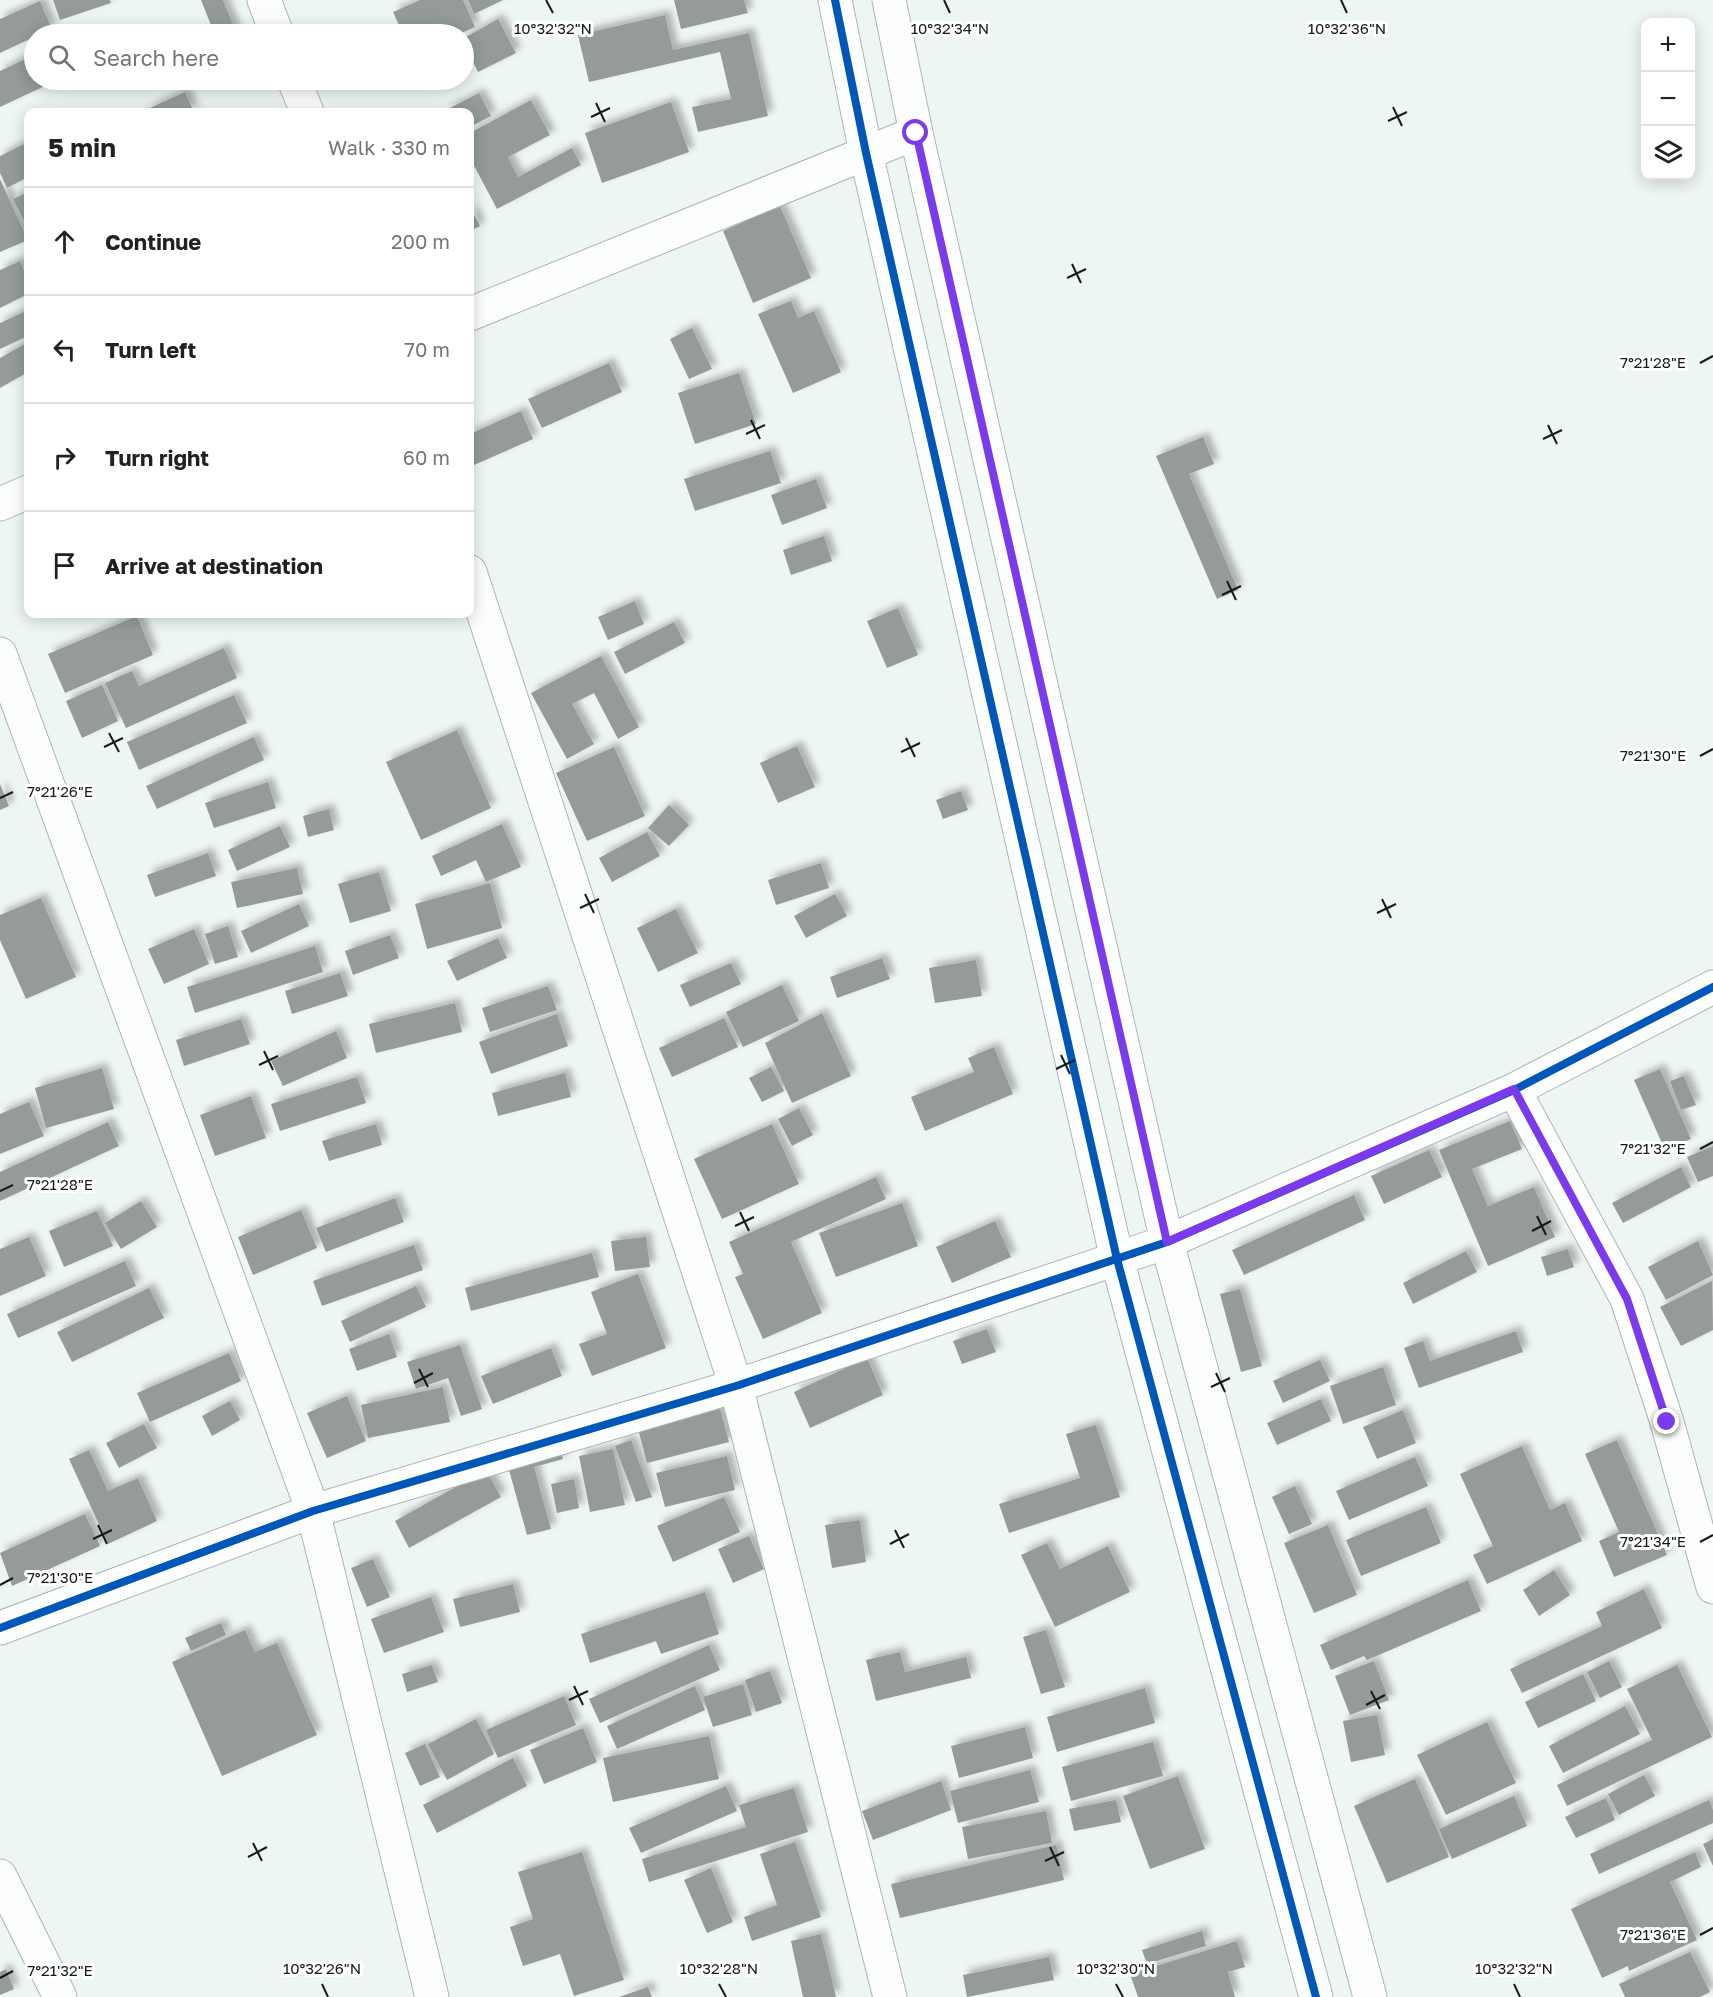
<!DOCTYPE html>
<html lang="en">
<head>
<meta charset="utf-8">
<style>
	:root { --surface:#fff; --page:#f2f2f2; --text:#202124; --muted:#757577; --line:#e0e0e0 }
	body { margin:0; font-family:"Golos Text",sans-serif; background:var(--page); color:var(--text) }
	.controls { position:absolute; right:18px; top:18px; display:grid; overflow:hidden; border-radius:12px; box-shadow:0 3px 15px #0003 }
	.controls button { width:54px; height:54px; display:grid; place-items:center; padding:0; border:0; border-bottom:2px solid var(--line); background:var(--surface); color:var(--text); font:30px sans-serif }
	.stop { position:absolute; width:18px; height:18px; margin:-14px; border:4px solid #7c3aed; border-radius:50%; background:#fff }
	.stop.end { background:#7c3aed; border-color:#fff; box-shadow:0 2px 6px #0008 }
	.list { margin:0; padding:0; list-style:none }
	h2 { display:flex; justify-content:space-between; align-items:center; height:78px; margin:0; padding:0 24px; font-size:26px }
	h2 small { font-size:20px; font-weight:400; color:var(--muted) }
	.list li { display:grid; grid-template-columns:39px 1fr auto; gap:18px; align-items:center; box-sizing:border-box; height:108px; padding:0 24px; border-top:2px solid var(--line) }
	.list b { display:block; font-size:22px; white-space:nowrap }
	.list em { font-size:20px; font-style:normal; color:var(--muted) }
	.icon { flex:none; width:33px; height:33px; fill:none; stroke:currentColor; stroke-width:2; stroke-linecap:round; stroke-linejoin:round }
	.map { position:relative; flex:none; width:1713px; height:1997px; overflow:hidden }
	.search { position:absolute; background:var(--surface); box-shadow:0 3px 15px #0003; left:24px; top:24px; width:450px; height:66px; display:flex; align-items:center; gap:15px; box-sizing:border-box; padding:0 21px; border-radius:33px; color:var(--muted); font-size:22px }
	.panel { position:absolute; background:var(--surface); box-shadow:0 3px 15px #0003; left:24px; top:108px; width:450px; height:510px; border-radius:12px }
	.map>svg:first-child { display:block }
	.building { fill:#959b9b; filter:url(#shadow) }
	.lines { fill:none; stroke-linecap:round; stroke-linejoin:round }
	.street-casing { stroke:#aeb4b3; stroke-width:35 }
	.secondary-casing { stroke:#aeb4b3; stroke-width:35 }
	.street { stroke:#fcfefe; stroke-width:33 }
	.secondary { stroke:#fcfefe; stroke-width:33 }
	.cycleway-casing { stroke:#fff; stroke-width:11 }
	.cycleway { stroke:#0057b8; stroke-width:8 }
	.route { stroke:#7c3aed; stroke-width:8 }
	.ticks { fill:none; stroke:#161b1a; stroke-width:2 }
	.ticks-label { font-size:15px; text-anchor:middle; fill:#161b1a; stroke:#fff; stroke-width:6; stroke-linejoin:round; paint-order:stroke }
</style>
</head>
<body>
<div class="map">
<svg width="1713" height="1997" viewBox="0 0 1713 1997">
	<defs>
		<filter id="shadow"><feDropShadow dx="5.5" dy="-5.5" stdDeviation="3" flood-color="#0004"/></filter>
	</defs>
	<rect width="100%" height="100%" fill="#eef6f5"/>
	<!-- building -->
	<g class="building">
		<polygon points="53,0 110,0 111,3 60,20"/>
		<polygon points="201,0 223,0 237,34 210,34 214,33"/>
		<polygon points="420,0 463,0 475,27 459,34 403,34 393,12"/>
		<polygon points="468,0 503,0 474,14"/>
		<polygon points="674,0 744,0 748,13 681,29"/>
		<polygon points="40,1 52,29 34,34 34,37 0,53 0,19"/>
		<polygon points="665,15 673,50 749,33 768,116 698,132 692,107 731,99 720,52 589,82 578,35"/>
		<polygon points="498,19 516,53 478,72 464,44 464,38"/>
		<polygon points="34,55 34,80 47,80 49,84 0,107 0,71"/>
		<polygon points="185,92 194,112 141,112"/>
		<polygon points="479,93 491,116 470,127 470,112 442,112"/>
		<polygon points="531,100 550,135 508,157 518,177 572,148 581,165 497,209 470,158 470,133"/>
		<polygon points="671,102 689,152 602,183 585,133"/>
		<polygon points="28,142 28,177 7,188 0,173 0,156"/>
		<polygon points="0,179 28,240 0,252"/>
		<polygon points="28,192 28,229 13,199"/>
		<polygon points="780,206 811,278 753,303 723,231"/>
		<polygon points="470,207 480,226 470,231"/>
		<polygon points="20,261 28,280 28,294 0,308 0,270"/>
		<polygon points="791,301 798,318 814,311 841,372 793,393 758,314"/>
		<polygon points="28,310 28,336 0,349 0,323"/>
		<polygon points="692,328 712,369 689,379 670,339"/>
		<polygon points="28,342 28,372 0,388 0,358"/>
		<polygon points="609,363 622,392 542,428 528,399"/>
		<polygon points="739,373 756,424 695,444 678,393"/>
		<polygon points="521,411 533,439 474,465 470,455 470,434"/>
		<polygon points="1203,437 1214,464 1189,474 1238,590 1217,599 1156,456"/>
		<polygon points="770,451 781,483 695,511 684,479"/>
		<polygon points="816,479 827,508 782,525 771,495"/>
		<polygon points="824,536 832,561 791,575 783,550"/>
		<polygon points="635,601 644,624 608,640 598,617"/>
		<polygon points="898,608 918,655 887,668 867,621"/>
		<polygon points="137,616 153,655 65,693 48,654"/>
		<polygon points="674,622 685,643 625,674 614,652"/>
		<polygon points="224,648 237,678 126,728 105,683 132,671 139,686"/>
		<polygon points="601,656 639,727 618,739 594,693 572,704 594,744 567,759 531,693"/>
		<polygon points="102,685 118,721 82,738 66,701"/>
		<polygon points="234,695 247,723 139,770 127,742"/>
		<polygon points="457,730 491,808 421,840 386,762"/>
		<polygon points="254,737 264,760 157,809 146,786"/>
		<polygon points="797,746 815,787 778,803 760,763"/>
		<polygon points="614,747 645,816 587,841 556,773"/>
		<polygon points="268,782 276,808 214,828 205,803"/>
		<polygon points="0,784 9,806 0,810"/>
		<polygon points="961,791 968,810 943,819 936,800"/>
		<polygon points="669,805 689,825 669,846 648,828"/>
		<polygon points="329,809 334,830 308,837 303,816"/>
		<polygon points="502,824 521,867 486,882 476,860 441,876 432,856"/>
		<polygon points="280,826 290,847 237,871 228,850"/>
		<polygon points="647,832 660,856 612,882 599,858"/>
		<polygon points="208,853 216,876 155,897 147,875"/>
		<polygon points="821,863 829,888 776,905 768,880"/>
		<polygon points="297,868 303,894 237,908 231,882"/>
		<polygon points="379,872 391,911 350,923 338,884"/>
		<polygon points="490,883 502,928 427,949 415,904"/>
		<polygon points="835,894 847,916 806,938 794,916"/>
		<polygon points="41,898 76,977 26,999 0,940 0,915"/>
		<polygon points="299,904 309,926 251,953 241,931"/>
		<polygon points="676,909 698,953 658,972 637,928"/>
		<polygon points="228,926 238,957 215,964 205,934"/>
		<polygon points="194,929 209,964 164,984 148,949"/>
		<polygon points="390,935 399,958 353,975 345,951"/>
		<polygon points="498,938 507,958 457,981 447,961"/>
		<polygon points="315,946 323,972 195,1013 187,987"/>
		<polygon points="882,958 890,979 837,998 830,977"/>
		<polygon points="976,960 982,996 935,1003 929,968"/>
		<polygon points="731,963 741,984 690,1007 680,985"/>
		<polygon points="340,973 348,996 292,1014 285,991"/>
		<polygon points="782,985 799,1021 743,1047 726,1012"/>
		<polygon points="548,986 557,1010 490,1032 482,1008"/>
		<polygon points="455,1003 462,1032 376,1053 369,1024"/>
		<polygon points="822,1013 851,1076 792,1103 765,1043"/>
		<polygon points="557,1014 568,1046 491,1074 479,1042"/>
		<polygon points="724,1018 738,1047 672,1077 659,1048"/>
		<polygon points="241,1019 250,1044 184,1066 176,1040"/>
		<polygon points="336,1031 347,1058 283,1086 271,1061"/>
		<polygon points="994,1047 1013,1094 925,1131 911,1097 974,1072 968,1058"/>
		<polygon points="771,1067 784,1091 762,1102 749,1078"/>
		<polygon points="102,1068 114,1109 46,1128 35,1088"/>
		<polygon points="1660,1069 1691,1139 1665,1150 1634,1080"/>
		<polygon points="565,1073 571,1097 498,1116 492,1093"/>
		<polygon points="1684,1076 1696,1105 1681,1110 1670,1081"/>
		<polygon points="357,1077 366,1103 280,1131 271,1104"/>
		<polygon points="251,1096 266,1138 215,1156 200,1115"/>
		<polygon points="29,1102 44,1136 0,1154 0,1114"/>
		<polygon points="799,1108 813,1135 792,1146 778,1119"/>
		<polygon points="1510,1121 1522,1149 1472,1169 1488,1206 1534,1187 1555,1237 1488,1266 1439,1150"/>
		<polygon points="108,1122 119,1146 0,1201 0,1172"/>
		<polygon points="376,1124 382,1145 329,1161 322,1141"/>
		<polygon points="772,1124 799,1184 722,1219 694,1159"/>
		<polygon points="1713,1146 1713,1176 1698,1182 1687,1157"/>
		<polygon points="1429,1150 1442,1177 1384,1204 1371,1176"/>
		<polygon points="1681,1167 1691,1187 1623,1223 1612,1203"/>
		<polygon points="876,1177 886,1199 791,1242 822,1313 763,1339 735,1277 743,1274 729,1242"/>
		<polygon points="1354,1195 1365,1220 1244,1275 1232,1250"/>
		<polygon points="395,1198 404,1222 326,1252 316,1228"/>
		<polygon points="141,1201 157,1227 121,1249 105,1223"/>
		<polygon points="902,1203 918,1246 836,1277 819,1233"/>
		<polygon points="301,1210 317,1248 253,1275 238,1237"/>
		<polygon points="97,1211 113,1246 64,1267 49,1231"/>
		<polygon points="995,1221 1011,1257 952,1283 936,1247"/>
		<polygon points="29,1237 46,1276 0,1296 0,1249"/>
		<polygon points="646,1237 650,1267 615,1271 611,1241"/>
		<polygon points="1698,1241 1713,1275 1666,1300 1648,1267"/>
		<polygon points="414,1245 423,1270 322,1306 313,1281"/>
		<polygon points="1568,1249 1574,1267 1547,1276 1541,1257"/>
		<polygon points="1466,1251 1477,1272 1413,1304 1403,1283"/>
		<polygon points="592,1253 599,1277 471,1311 465,1288"/>
		<polygon points="125,1261 136,1286 18,1338 7,1314"/>
		<polygon points="638,1274 666,1348 592,1376 579,1344 607,1334 591,1292"/>
		<polygon points="1712,1281 1713,1330 1681,1346 1660,1307"/>
		<polygon points="416,1286 426,1307 350,1342 341,1321"/>
		<polygon points="149,1288 164,1318 72,1362 57,1332"/>
		<polygon points="1240,1289 1262,1366 1241,1372 1220,1294"/>
		<polygon points="987,1329 996,1352 962,1364 953,1341"/>
		<polygon points="1516,1331 1523,1352 1419,1388 1404,1348 1423,1341 1430,1361"/>
		<polygon points="389,1334 397,1357 357,1371 349,1349"/>
		<polygon points="460,1345 482,1409 461,1416 448,1378 416,1389 407,1362"/>
		<polygon points="551,1348 562,1376 493,1404 481,1376"/>
		<polygon points="229,1353 241,1381 150,1422 137,1393"/>
		<polygon points="867,1358 883,1395 810,1428 794,1392"/>
		<polygon points="1320,1360 1330,1381 1283,1403 1273,1381"/>
		<polygon points="1383,1367 1396,1405 1343,1424 1330,1386"/>
		<polygon points="443,1387 450,1422 368,1438 361,1405"/>
		<polygon points="347,1396 366,1441 327,1458 307,1413"/>
		<polygon points="1321,1399 1331,1421 1277,1445 1267,1423"/>
		<polygon points="230,1401 240,1420 212,1436 202,1416"/>
		<polygon points="720,1409 729,1442 647,1463 638,1429"/>
		<polygon points="1403,1410 1416,1443 1377,1459 1363,1427"/>
		<polygon points="144,1424 157,1448 119,1468 106,1443"/>
		<polygon points="1096,1425 1120,1497 1009,1533 999,1504 1080,1478 1066,1434"/>
		<polygon points="631,1440 652,1497 636,1502 615,1446"/>
		<polygon points="1617,1440 1667,1555 1614,1577 1599,1541 1619,1532 1585,1454"/>
		<polygon points="559,1445 563,1459 534,1467 551,1529 527,1535 506,1459"/>
		<polygon points="1522,1446 1550,1510 1565,1503 1582,1541 1487,1584 1473,1555 1493,1546 1460,1474"/>
		<polygon points="613,1449 625,1505 590,1512 579,1456"/>
		<polygon points="89,1450 108,1491 138,1478 157,1521 108,1544 69,1459"/>
		<polygon points="727,1456 735,1490 665,1507 656,1473"/>
		<polygon points="1415,1457 1428,1486 1349,1520 1336,1491"/>
		<polygon points="486,1470 501,1497 409,1548 395,1521"/>
		<polygon points="574,1479 579,1508 557,1513 551,1484"/>
		<polygon points="1295,1486 1312,1524 1289,1534 1272,1497"/>
		<polygon points="724,1497 740,1532 673,1562 657,1526"/>
		<polygon points="1426,1507 1441,1543 1361,1576 1346,1540"/>
		<polygon points="85,1514 100,1546 12,1586 0,1553"/>
		<polygon points="860,1520 866,1562 832,1568 825,1525"/>
		<polygon points="1328,1525 1357,1595 1314,1613 1284,1543"/>
		<polygon points="749,1536 764,1569 733,1583 718,1549"/>
		<polygon points="1047,1543 1060,1569 1108,1546 1130,1592 1055,1627 1021,1555"/>
		<polygon points="373,1559 390,1597 367,1607 351,1568"/>
		<polygon points="1554,1570 1570,1595 1539,1616 1523,1590"/>
		<polygon points="1468,1580 1481,1611 1367,1660 1364,1656 1331,1670 1320,1645"/>
		<polygon points="513,1584 520,1612 460,1627 453,1599"/>
		<polygon points="1644,1589 1662,1628 1522,1693 1510,1669 1602,1626 1596,1612"/>
		<polygon points="705,1592 719,1634 661,1654 656,1641 590,1663 581,1634"/>
		<polygon points="431,1597 444,1632 384,1653 371,1619"/>
		<polygon points="221,1623 226,1635 191,1651 185,1638"/>
		<polygon points="245,1630 255,1652 277,1643 317,1735 222,1776 172,1662"/>
		<polygon points="1046,1630 1065,1687 1041,1694 1023,1637"/>
		<polygon points="709,1645 720,1670 600,1723 589,1699"/>
		<polygon points="900,1652 905,1672 966,1657 971,1678 876,1701 866,1660"/>
		<polygon points="1374,1661 1389,1700 1350,1715 1335,1676"/>
		<polygon points="1609,1661 1622,1687 1600,1698 1587,1672"/>
		<polygon points="432,1665 438,1682 407,1692 402,1674"/>
		<polygon points="1677,1665 1712,1737 1567,1806 1557,1785 1652,1740 1627,1689"/>
		<polygon points="770,1671 782,1703 756,1712 745,1680"/>
		<polygon points="1583,1674 1596,1701 1538,1728 1525,1702"/>
		<polygon points="743,1684 752,1715 713,1727 703,1697"/>
		<polygon points="695,1686 705,1710 617,1749 607,1726"/>
		<polygon points="1145,1688 1155,1723 1057,1752 1047,1717"/>
		<polygon points="564,1696 576,1725 498,1758 486,1730"/>
		<polygon points="1625,1706 1640,1734 1563,1773 1549,1746"/>
		<polygon points="1377,1715 1385,1755 1351,1762 1343,1721"/>
		<polygon points="476,1719 494,1754 447,1780 428,1744"/>
		<polygon points="1487,1722 1516,1783 1446,1815 1417,1755"/>
		<polygon points="1025,1727 1033,1758 959,1778 951,1746"/>
		<polygon points="583,1728 597,1762 544,1784 530,1750"/>
		<polygon points="709,1736 719,1779 613,1802 603,1758"/>
		<polygon points="1153,1742 1163,1776 1071,1801 1062,1767"/>
		<polygon points="425,1744 440,1777 420,1786 405,1753"/>
		<polygon points="513,1758 527,1786 437,1833 423,1805"/>
		<polygon points="1030,1770 1039,1802 958,1823 950,1791"/>
		<polygon points="1644,1775 1655,1796 1619,1815 1608,1794"/>
		<polygon points="1178,1776 1205,1849 1150,1869 1123,1796"/>
		<polygon points="1415,1779 1449,1857 1387,1883 1354,1806"/>
		<polygon points="941,1781 951,1810 873,1840 862,1811"/>
		<polygon points="726,1786 737,1811 641,1853 629,1828"/>
		<polygon points="794,1788 808,1832 649,1882 642,1859 746,1827 739,1805"/>
		<polygon points="1514,1796 1527,1826 1452,1859 1439,1829"/>
		<polygon points="1606,1798 1615,1820 1576,1838 1565,1817"/>
		<polygon points="1116,1800 1121,1822 1074,1831 1069,1809"/>
		<polygon points="1709,1800 1713,1810 1713,1823 1599,1874 1590,1854"/>
		<polygon points="1046,1811 1052,1843 968,1859 962,1827"/>
		<polygon points="1713,1839 1713,1866 1703,1844"/>
		<polygon points="795,1842 821,1917 752,1941 744,1917 777,1905 760,1854"/>
		<polygon points="1056,1845 1064,1880 900,1918 891,1884"/>
		<polygon points="582,1852 624,1980 574,1996 560,1954 523,1966 510,1927 533,1919 518,1872"/>
		<polygon points="1695,1852 1701,1867 1670,1882 1697,1940 1629,1971 1628,1966 1602,1978 1571,1909"/>
		<polygon points="711,1868 733,1922 707,1933 684,1880"/>
		<polygon points="1202,1931 1206,1946 1147,1964 1142,1950"/>
		<polygon points="821,1934 836,1997 803,1997 791,1941"/>
		<polygon points="1237,1941 1245,1967 1228,1972 1235,1997 1138,1997 1130,1974"/>
		<polygon points="1690,1952 1710,1992 1700,1997 1625,1997 1619,1984"/>
		<polygon points="1049,1957 1054,1980 967,1997 963,1975"/>
		<polygon points="6,1969 14,1989 0,1995 0,1972"/>
		<polygon points="648,1987 652,1997 619,1997"/>
	</g>
	<g class="lines">
		<!-- street casing -->
		<g class="street-casing">
			<g id="street">
				<polyline points="264,0 277,34"/>
				<polyline points="294,80 307,112"/>
				<polyline points="470,314 916,133"/>
				<polyline points="0,504 28,492"/>
				<polyline points="470,572 736,1386 890,1997"/>
				<polyline points="0,654 313,1511 432,1997"/>
				<polyline points="1514,1090 1627,1299 1667,1422 1713,1587"/>
				<polyline points="0,1628 313,1511 736,1386 1167,1242 1514,1090 1713,987"/>
				<polyline points="0,1876 60,1997"/>
			</g>
		</g>
		<!-- secondary casing -->
		<g class="secondary-casing">
			<g id="secondary">
				<polyline points="835,0 866,153 1117,1259 1316,1997"/>
				<polyline points="889,0 916,133 1167,1242 1370,1997"/>
			</g>
		</g>
		<!-- street -->
		<use href="#street" class="street"/>
		<!-- secondary -->
		<use href="#secondary" class="secondary"/>
		<!-- cycleway casing -->
		<g class="cycleway-casing">
			<g id="cycleway">
				<polyline points="835,0 866,153 1117,1259 1316,1997"/>
				<polyline points="0,1628 313,1511 736,1386 1167,1242 1514,1090 1713,987"/>
			</g>
		</g>
		<!-- cycleway -->
		<use href="#cycleway" class="cycleway"/>
	</g>
	<g class="lines">
		<!-- route -->
		<polyline class="route" points="916,133 1167,1242 1514,1089 1627,1299 1667,1422"/>
	</g>
	<!-- ticks -->
	<path class="ticks" d="M 546,0 L 553,13M 944,0 L 950,13M 1341,0 L 1347,13M 596,103 L 605,122M 1393,107 L 1402,126M 591,117 L 610,108M 1388,121 L 1407,112M 1072,264 L 1081,283M 1067,278 L 1086,269M 1700,363 L 1713,356M 751,420 L 760,439M 1548,425 L 1557,444M 746,434 L 765,425M 1543,439 L 1562,430M 1227,581 L 1236,600M 1222,595 L 1241,586M 109,733 L 119,752M 906,738 L 915,757M 104,747 L 123,738M 901,752 L 920,743M 1700,756 L 1713,749M 0,798 L 13,792M 585,894 L 594,913M 1382,899 L 1391,918M 580,908 L 599,899M 1377,913 L 1396,904M 264,1051 L 273,1070M 1061,1055 L 1070,1074M 259,1065 L 278,1056M 1056,1069 L 1075,1060M 1700,1149 L 1713,1142M 0,1191 L 13,1185M 740,1212 L 749,1231M 1537,1216 L 1546,1235M 735,1226 L 754,1217M 1532,1231 L 1551,1221M 419,1369 L 428,1387M 1216,1373 L 1225,1392M 414,1383 L 433,1373M 1211,1387 L 1230,1378M 98,1525 L 107,1544M 895,1530 L 904,1548M 93,1539 L 112,1530M 1700,1542 L 1713,1535M 890,1544 L 909,1534M 0,1585 L 13,1578M 574,1686 L 583,1705M 1371,1691 L 1380,1709M 569,1700 L 588,1691M 1366,1705 L 1385,1695M 253,1843 L 262,1861M 1050,1847 L 1059,1866M 248,1857 L 267,1847M 1045,1861 L 1064,1852M 1700,1935 L 1713,1928M 0,1978 L 13,1971M 322,1984 L 328,1997M 719,1984 L 726,1997M 1116,1984 L 1123,1997M 1514,1984 L 1520,1997"/>
	<g class="ticks-label">
		<text x="553" y="34">10°32'32"N</text>
		<text x="950" y="34">10°32'34"N</text>
		<text x="1347" y="34">10°32'36"N</text>
		<text x="1653" y="368">7°21'28"E</text>
		<text x="1653" y="761">7°21'30"E</text>
		<text x="60" y="797">7°21'26"E</text>
		<text x="1653" y="1154">7°21'32"E</text>
		<text x="60" y="1190">7°21'28"E</text>
		<text x="1653" y="1547">7°21'34"E</text>
		<text x="60" y="1583">7°21'30"E</text>
		<text x="1653" y="1940">7°21'36"E</text>
		<text x="322" y="1974">10°32'26"N</text>
		<text x="719" y="1974">10°32'28"N</text>
		<text x="1116" y="1974">10°32'30"N</text>
		<text x="1514" y="1974">10°32'32"N</text>
		<text x="60" y="1976">7°21'32"E</text>
	</g>
</svg>
<div class="controls">
<button>+</button>
<button>−</button>
<button><svg class="icon" aria-label="layers" viewBox="0 0 24 24"><path d="M12 4l9 5-9 5-9-5zM3 14l9 5 9-5"/></svg></button>
</div>
<div class="stop" style="left:916px;top:133px"></div>
<div class="stop end" style="left:1667px;top:1422px"></div>
<div class="search"><svg class="icon" aria-label="search" viewBox="0 0 24 24"><circle cx="10" cy="10" r="6"/><path d="M15 15l6 6"/></svg>Search here</div>
<section class="panel">
<h2>5 min<small>Walk · 330 m</small></h2>
<ul class="list">
<li><svg class="icon" aria-label="ahead" viewBox="0 0 24 24"><path d="M12 20V5M6 11l6-6 6 6"/></svg><div><b>Continue</b></div><em>200 m</em></li>
<li><svg class="icon" aria-label="left" viewBox="0 0 24 24"><path d="M17 20v-9H6M10 6l-5 5 5 5"/></svg><div><b>Turn left</b></div><em>70 m</em></li>
<li><svg class="icon" aria-label="right" viewBox="0 0 24 24"><path d="M7 20v-9h11M14 6l5 5-5 5"/></svg><div><b>Turn right</b></div><em>60 m</em></li>
<li><svg class="icon" aria-label="arrive" viewBox="0 0 24 24"><path d="M6 21V4h12l-3 4 3 4H6"/></svg><div><b>Arrive at destination</b></div></li>
</ul>
</section>
</div>
</body>
</html>
